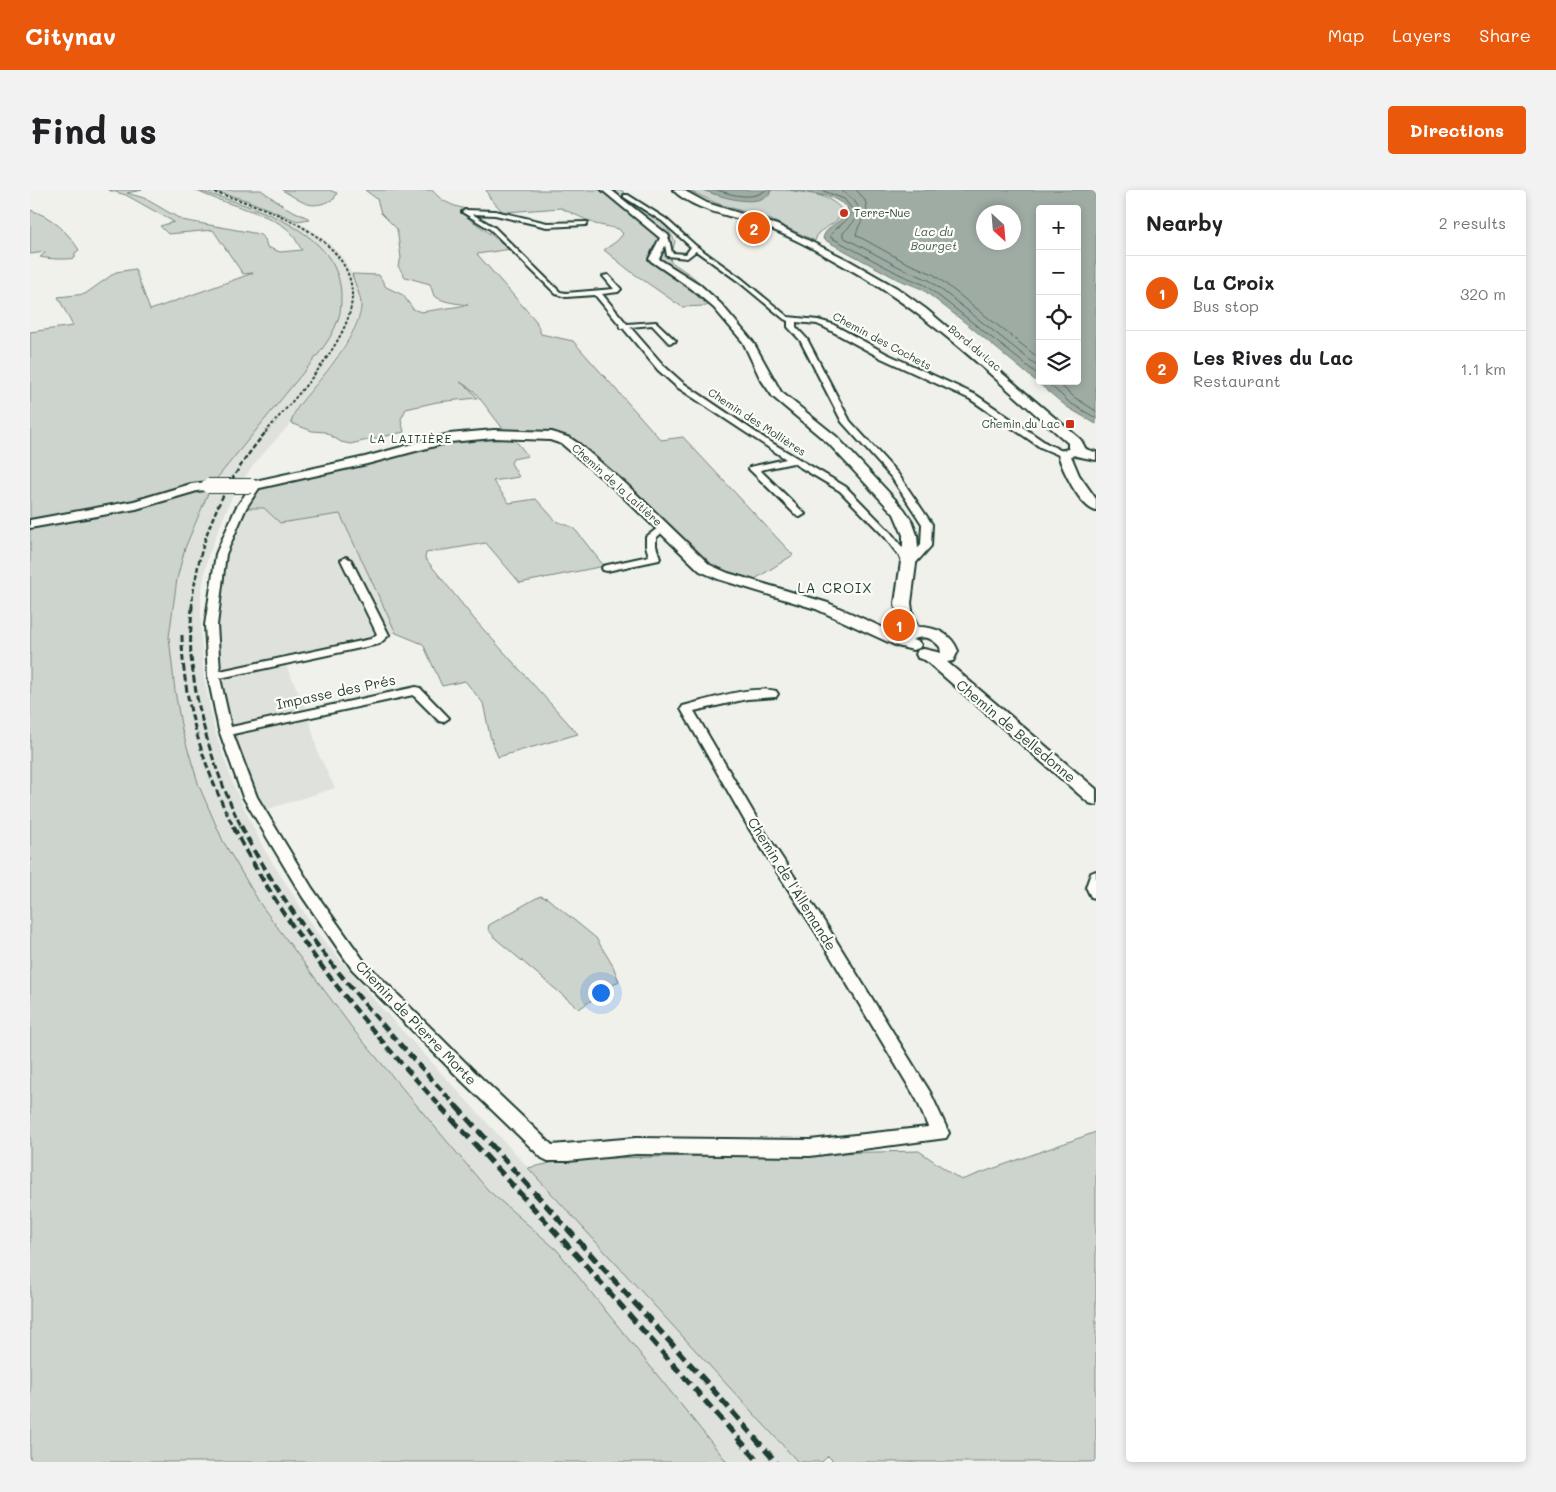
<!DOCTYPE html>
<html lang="en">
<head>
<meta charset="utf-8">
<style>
	:root { --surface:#fff; --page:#f2f2f2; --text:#202124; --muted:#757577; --line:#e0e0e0; --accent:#ea580c }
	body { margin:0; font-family:Mali,sans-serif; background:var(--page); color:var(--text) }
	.controls { position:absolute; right:15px; top:15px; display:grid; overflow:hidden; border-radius:5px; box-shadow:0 2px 8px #0003 }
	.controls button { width:45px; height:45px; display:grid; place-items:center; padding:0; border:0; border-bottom:1px solid var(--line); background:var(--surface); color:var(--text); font:25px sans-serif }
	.compass { position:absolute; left:946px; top:15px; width:45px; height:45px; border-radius:50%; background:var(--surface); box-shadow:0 2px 8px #0003; rotate:154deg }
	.you { position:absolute; left:570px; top:802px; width:18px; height:18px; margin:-12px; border:4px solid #fff; border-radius:50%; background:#1a73e8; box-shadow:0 0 0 8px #1a73e833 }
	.badge { display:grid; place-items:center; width:32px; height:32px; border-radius:50%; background:var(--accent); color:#fff; font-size:16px; font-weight:700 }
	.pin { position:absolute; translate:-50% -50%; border:2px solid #fff; box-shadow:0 1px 5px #0006 }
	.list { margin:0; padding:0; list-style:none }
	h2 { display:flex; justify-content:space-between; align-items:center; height:65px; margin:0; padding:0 20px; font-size:21px }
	h2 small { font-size:16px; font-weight:400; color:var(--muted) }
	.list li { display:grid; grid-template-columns:32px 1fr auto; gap:15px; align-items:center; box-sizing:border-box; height:75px; padding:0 20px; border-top:1px solid var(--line) }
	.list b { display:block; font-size:19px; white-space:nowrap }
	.list p { margin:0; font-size:16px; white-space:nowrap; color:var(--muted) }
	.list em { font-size:16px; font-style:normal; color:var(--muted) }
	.icon { flex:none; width:28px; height:28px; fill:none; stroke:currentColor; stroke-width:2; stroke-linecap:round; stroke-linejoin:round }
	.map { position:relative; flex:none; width:1066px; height:1272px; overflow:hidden; border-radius:5px }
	header { display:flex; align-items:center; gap:30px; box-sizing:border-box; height:70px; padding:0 25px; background:var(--accent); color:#fff }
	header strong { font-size:24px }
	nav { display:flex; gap:28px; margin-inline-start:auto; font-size:18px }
	.intro { display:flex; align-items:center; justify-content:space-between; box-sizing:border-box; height:120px; padding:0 30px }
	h1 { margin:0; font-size:35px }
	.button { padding:12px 22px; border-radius:5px; background:var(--accent); color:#fff; font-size:18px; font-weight:700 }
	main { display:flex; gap:30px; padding:0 30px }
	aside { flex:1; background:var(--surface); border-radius:5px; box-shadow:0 2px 8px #0003 }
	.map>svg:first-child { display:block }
	.built { fill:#dfe2dc }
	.green { fill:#cdd3cd; stroke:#768880 }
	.water { fill:#9faca4; stroke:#6c8077; fill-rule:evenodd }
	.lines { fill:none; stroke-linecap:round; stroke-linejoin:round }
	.shore { stroke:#526961; stroke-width:1 }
	.street-casing { stroke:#1f3d34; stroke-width:4 }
	.secondary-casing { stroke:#1f3d34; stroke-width:4 }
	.primary-casing { stroke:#1f3d34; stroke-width:4 }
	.street { fill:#fdfcf7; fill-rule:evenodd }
	.secondary { fill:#fdfcf7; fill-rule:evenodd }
	.primary { fill:#fdfcf7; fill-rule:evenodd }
	.rail-far4 { stroke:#1f3d34; stroke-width:2; stroke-dasharray:3 2; stroke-linecap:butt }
	.rail-far3 { stroke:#1f3d34; stroke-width:2.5; stroke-dasharray:5 2.5; stroke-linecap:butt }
	.rail-far2 { stroke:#1f3d34; stroke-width:3; stroke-dasharray:7 3; stroke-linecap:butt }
	.rail-far1 { stroke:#1f3d34; stroke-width:4.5; stroke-dasharray:9 4.5; stroke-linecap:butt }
	.rail { stroke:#1f3d34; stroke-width:5.5; stroke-dasharray:11 5.5; stroke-linecap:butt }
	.secondary-bridge-casing { stroke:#1f3d34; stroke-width:16; stroke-linecap:butt }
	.secondary-bridge { stroke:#fdfcf7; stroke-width:14 }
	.poi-dot { fill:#c8321e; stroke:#fdfcf7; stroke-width:2 }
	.labels { text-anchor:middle; stroke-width:4.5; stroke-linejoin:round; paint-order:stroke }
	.far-poi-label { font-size:11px; fill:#1f3d34; stroke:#fdfcf7; text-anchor:start }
	.far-street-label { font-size:11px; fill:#1f3d34; stroke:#fdfcf7 }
	.far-water-label { font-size:12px; font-style:italic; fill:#455e56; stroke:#fdfcf7 }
	.far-neighbourhood-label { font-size:12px; letter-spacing:1px; fill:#1f3d34; stroke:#fdfcf7 }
	.far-quarter-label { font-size:14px; letter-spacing:1px; fill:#1f3d34; stroke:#fdfcf7 }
	.street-label { font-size:14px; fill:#1f3d34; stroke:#fdfcf7 }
</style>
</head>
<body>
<header>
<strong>Citynav</strong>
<nav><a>Map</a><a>Layers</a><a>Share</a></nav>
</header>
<div class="intro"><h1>Find us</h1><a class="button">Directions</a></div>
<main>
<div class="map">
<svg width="1066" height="1272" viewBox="0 0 1066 1272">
	<rect width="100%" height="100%" fill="#f0f1eb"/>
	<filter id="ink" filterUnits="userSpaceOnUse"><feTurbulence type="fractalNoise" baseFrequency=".02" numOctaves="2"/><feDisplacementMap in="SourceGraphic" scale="10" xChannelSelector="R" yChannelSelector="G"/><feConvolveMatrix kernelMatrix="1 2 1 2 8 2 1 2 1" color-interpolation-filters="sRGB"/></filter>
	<g filter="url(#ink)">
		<!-- built -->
		<g class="built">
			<polygon points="163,0 180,0 216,10 246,22 279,38 294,49 313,68 322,84 330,107 331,117 327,130 318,149 292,187 275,207 262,226 261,233 225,273 210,294 183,293 280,174 301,71 278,46 246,28 214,15"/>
			<polygon points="179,301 204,302 178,366 171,405 171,444 174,488 185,541 205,599 234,659 286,741 350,816 768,1272 697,1272 527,1060 458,1000 326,843 231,715 193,651 169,596 152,540 145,501 139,447 147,389 155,358"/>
			<polygon points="211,318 234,318 251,333 310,324 366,443 331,455 254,471 278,523 288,563 305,598 229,622 199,542 184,486 185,400 195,354"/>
		</g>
		<!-- green -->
		<g class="green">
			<path d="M 78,0 L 112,0 L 97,3 L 114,8 L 152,30 L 229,44 L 235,49 L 237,57 L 250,62 L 272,60 C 267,53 263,43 256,38 C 234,21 192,14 165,0 C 217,15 307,37 311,103 C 311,112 311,122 308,130 C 300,154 278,176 263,195 C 236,228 210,260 183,293 L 163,293 L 179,301 L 155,358 L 147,389 L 139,447 L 145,501 L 152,540 L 169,596 L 193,651 L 231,715 L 326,843 L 458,1000 L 527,1060 L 697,1272 L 0,1272 L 0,142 L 43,136 L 28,107 L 55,104 L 86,82 L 105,79 L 120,120 L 223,83 L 213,84 L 183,40 L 138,44 L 130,36 L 144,32 L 96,5 Z"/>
			<polygon points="180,0 231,0 255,17 280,29 267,31 216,10"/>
			<path d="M 252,0 L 299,0 L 307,3 L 304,9 C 279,21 275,13 252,0 Z"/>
			<path d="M 335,0 L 402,0 C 419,21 446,21 472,21 L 459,7 L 456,0 L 591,0 L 636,36 L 645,51 L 640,71 L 662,86 L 689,110 L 676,116 L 652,117 L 600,81 L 574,60 L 587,51 L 593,44 L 589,39 L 565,34 L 531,18 L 434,25 L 481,59 L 447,64 L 506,131 L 511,144 L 543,151 L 631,250 L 653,247 L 763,365 L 719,393 L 683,383 L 539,250 L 482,246 L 498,266 L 483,269 L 481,273 L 489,287 L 463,291 L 479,313 L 506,309 L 526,331 L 542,337 L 547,342 L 574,376 L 490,393 L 456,353 L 396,363 L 395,368 L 445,430 L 548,544 L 468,567 L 460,546 L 453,513 L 435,491 L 412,496 L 393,454 L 366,443 L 310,324 L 250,333 L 234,318 L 211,318 L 226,295 L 394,254 L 477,244 L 444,201 L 430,192 L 440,199 L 447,208 L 407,212 L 376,219 L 371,229 L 374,242 L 320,254 L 311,252 L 295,242 L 282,241 L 261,233 C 264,219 274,209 283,198 C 299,180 328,142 331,118 C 332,107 325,95 322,84 L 349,85 L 356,97 L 373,105 L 383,119 L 391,122 L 438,115 C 426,113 415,113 404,106 L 400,94 L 375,87 L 368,76 L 371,68 L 367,39 L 351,23 L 347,9 Z"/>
			<path d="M 658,0 L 673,0 L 684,4 L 739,6 L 741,0 C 764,0 798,1 813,21 C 808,33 797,36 788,43 L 785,51 L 741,30 L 686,13 Z"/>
			<path d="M 0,20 C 21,26 38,42 49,60 L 45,63 L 45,68 C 38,70 17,69 10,67 L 16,62 L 0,64 Z"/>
			<polygon points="510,706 517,708 566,748 583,776 589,791 549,819 466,749 458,739 459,735"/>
			<polygon points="1066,942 1066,1272 804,1272 798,1266 792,1272 768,1272 498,978 539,969 889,961 931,990"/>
		</g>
		<!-- water -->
		<g class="water">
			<path d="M 673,0 L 741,0 C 732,21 689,6 673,0 Z"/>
			<path d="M 760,0 L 1066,0 L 1066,234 L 1037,217 L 942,138 L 892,99 L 867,89 L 793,49 C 794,37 812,32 818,21 L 817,16 L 801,7 ZM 1010,19 L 1047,19 L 1047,191 L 1010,191 ZM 954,22 L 984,22 L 984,52 L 954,52 Z"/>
		</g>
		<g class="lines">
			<!-- shore -->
			<g class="shore">
				<path d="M 687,0 C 703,5 722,11 736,0"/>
				<path d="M 791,0 L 814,9 L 823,20 C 818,34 803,37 800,47 L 869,84 L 895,95 L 1010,186"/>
				<path d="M 811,0 C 835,16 833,24 813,43 L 813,47 L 871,78 L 899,90 L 1010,178"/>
				<path d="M 826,0 C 848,20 830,26 826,45 L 875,72 L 903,84 L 1010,169"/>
				<polyline points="1016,191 1040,213 1066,228"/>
				<polyline points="1026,191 1044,207 1066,221"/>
			</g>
			<!-- street casing -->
			<g class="street-casing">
				<g id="street">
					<polygon points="594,5 598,5 636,29 666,56 712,89 758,127 788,130 802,134 857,164 946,205 1016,253 1038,264 1037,266 1031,266 1010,257 940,209 851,168 796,138 787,134 766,132 766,137 777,149 820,231 868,284 902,334 901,356 884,375 876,375 855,347 810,301 763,273 730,280 775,324 770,327 767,326 719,279 720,277 756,269 647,197 628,180 593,138 590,138 590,135 565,105 536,107 526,104 460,39 432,22 435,20 465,21 517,33 558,32 556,35 517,37 465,25 442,24 464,37 530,102 536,103 584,99 573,86 578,85 591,99 588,102 572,104 597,134 626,132 646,151 639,153 622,135 600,137 634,176 653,193 737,250 816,297 861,343 880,367 891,355 892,334 862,288 812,232 770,150 758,137 758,131 754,129 708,91 666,61 657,68 637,66 634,48 639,49 642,63 656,64 661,57 632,31 594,7"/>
					<path d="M 226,292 L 231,295 L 216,318 L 196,364 L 187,435 L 190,481 L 341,449 L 347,444 L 311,370 L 316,367 L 321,370 L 359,445 L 349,454 L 190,488 L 201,537 L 386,497 L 390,498 L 419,528 L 413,532 L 409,531 L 383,505 L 203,544 L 227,607 L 282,698 L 334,771 L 445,882 L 522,955 L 606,948 L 780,950 L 898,937 L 887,910 L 787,744 L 720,640 L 651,519 L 653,516 C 678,510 721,495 746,501 L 748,504 L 746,507 L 717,509 L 664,521 L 733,639 L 797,736 L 900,902 L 919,943 L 916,948 L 780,966 L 606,964 L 538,971 L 518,971 L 512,968 L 433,892 L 322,779 L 272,706 L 213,607 L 189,540 L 178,486 L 175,435 L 186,364 L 206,318 L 223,293 Z"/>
					<polygon points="633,334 638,337 626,348 626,356 630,368 629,370 577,381 573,380 572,378 573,376 619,366 616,356 616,347"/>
					<polygon points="1066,681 1066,708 1061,707 1056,697 1061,683"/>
				</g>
			</g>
			<!-- secondary casing -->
			<g class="secondary-casing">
				<g id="secondary">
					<path d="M 572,0 L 581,0 L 638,45 L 639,47 L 629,69 L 669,94 L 691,114 L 723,152 L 751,202 L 807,247 L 874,319 L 882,331 L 887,345 L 888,358 L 881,413 L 883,428 L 888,437 C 906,437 922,444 928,461 L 923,471 L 917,472 L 1066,599 L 1066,615 L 1059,613 L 895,470 L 888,468 L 886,464 L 888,460 L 894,459 L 911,463 L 910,457 C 901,447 893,445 882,450 L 889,452 L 891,455 L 889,458 L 883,460 L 867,456 L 786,419 L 688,389 L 670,381 L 586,300 L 532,254 L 520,250 L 464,248 L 420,252 L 337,274 L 221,300 L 216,299 L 214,296 L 216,293 L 335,267 L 419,244 L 464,240 L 522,242 L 540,248 L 549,254 L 596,294 L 680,375 L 698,383 L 798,413 L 865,443 L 874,442 L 867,428 L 865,413 L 873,358 L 873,345 L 864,324 L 798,253 L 743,207 L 730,188 L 713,152 L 684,118 L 662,99 L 621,71 L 619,69 L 630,48 Z"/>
					<path d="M 1047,257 L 1053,261 L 1052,264 L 1041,266 L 1049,285 L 1066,309 L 1066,321 C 1050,317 1032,279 1028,264 L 1029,261 Z"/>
					<polygon points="178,292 183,293 185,296 183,299 167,301 106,319 0,338 0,330 104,311 161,294"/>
				</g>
			</g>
			<!-- primary casing -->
			<g class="primary-casing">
				<path id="primary" d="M 643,0 L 653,0 L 677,13 L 747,35 L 818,70 L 867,98 L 896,119 L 1050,249 C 1057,259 1052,259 1066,262 L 1066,270 L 1046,266 L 1038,258 L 1038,253 C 966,190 897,121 812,75 C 790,62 765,49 741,39 C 710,26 668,24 643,0 Z"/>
			</g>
			<!-- street -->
			<use href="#street" class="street"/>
			<!-- secondary -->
			<use href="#secondary" class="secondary"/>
			<!-- primary -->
			<use href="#primary" class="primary"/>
			<!-- rail-far4 -->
			<path class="rail-far4" d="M 175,0 C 230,15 345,49 318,128 C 304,168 261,212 234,244"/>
			<!-- rail-far3 -->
			<path class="rail-far3" d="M 162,418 C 162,407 164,397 166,387 C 175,333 200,285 235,243"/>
			<!-- rail-far2 -->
			<g class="rail-far2">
				<path d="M 162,416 C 161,433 160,450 161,466 C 167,526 185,584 212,638"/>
				<path d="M 152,445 C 152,511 174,579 204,638"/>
			</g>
			<!-- rail-far1 -->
			<g class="rail-far1">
				<path d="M 203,636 C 257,742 331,830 411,917"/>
				<path d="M 211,636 C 266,743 347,829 427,917"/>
			</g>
			<!-- rail -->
			<g class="rail">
				<polyline points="410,916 550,1069 729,1272"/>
				<polyline points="426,916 670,1185 746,1272"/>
			</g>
			<!-- secondary-bridge casing -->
			<g class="secondary-bridge-casing">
				<polyline id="secondary-bridge" points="178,296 221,296"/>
			</g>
			<!-- secondary-bridge -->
			<use href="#secondary-bridge" class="secondary-bridge"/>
		</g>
	</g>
	<!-- markers -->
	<g class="poi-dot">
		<circle cx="814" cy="23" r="5"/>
		<rect x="1035" y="229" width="10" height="10" rx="2.5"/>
	</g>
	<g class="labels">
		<!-- far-poi labels -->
		<g class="far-poi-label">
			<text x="824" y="27">Terre-Nue</text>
			<text x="1030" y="238" text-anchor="end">Chemin du Lac</text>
		</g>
		<!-- far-street labels -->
		<g class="far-street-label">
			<text transform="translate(852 151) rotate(28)" y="4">Chemin des Cochets</text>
			<text transform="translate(945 158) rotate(40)" y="4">Bord du Lac</text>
			<text transform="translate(727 232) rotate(33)" y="4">Chemin des Mollières</text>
			<text transform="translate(587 295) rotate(42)" y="4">Chemin de la Laitière</text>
		</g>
		<!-- far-water labels -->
		<g class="far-water-label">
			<text x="904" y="46">Lac du<tspan x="904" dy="14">Bourget</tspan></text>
		</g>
		<!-- far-neighbourhood labels -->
		<g class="far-neighbourhood-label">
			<text x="381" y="253">LA LAITIÈRE</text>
		</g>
		<!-- far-quarter labels -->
		<g class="far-quarter-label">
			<text x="805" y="403">LA CROIX</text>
		</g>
		<!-- street labels -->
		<g class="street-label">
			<text transform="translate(306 502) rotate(-12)" y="5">Impasse des Prés</text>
			<text transform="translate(986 541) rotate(40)" y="5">Chemin de Belledonne</text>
			<text transform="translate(762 694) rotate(58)" y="5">Chemin de l'Allemande</text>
			<text transform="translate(386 833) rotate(46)" y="5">Chemin de Pierre Morte</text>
		</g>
	</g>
</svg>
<div class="controls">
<button>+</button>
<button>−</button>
<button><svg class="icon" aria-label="locate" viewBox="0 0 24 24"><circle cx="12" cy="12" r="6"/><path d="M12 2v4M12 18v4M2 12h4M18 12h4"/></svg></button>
<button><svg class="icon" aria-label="layers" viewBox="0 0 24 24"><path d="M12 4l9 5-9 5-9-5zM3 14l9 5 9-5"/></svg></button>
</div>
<svg class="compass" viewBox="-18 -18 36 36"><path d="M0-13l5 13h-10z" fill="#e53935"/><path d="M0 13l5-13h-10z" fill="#757577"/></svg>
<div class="you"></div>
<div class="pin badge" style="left:869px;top:435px">1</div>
<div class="pin badge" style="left:724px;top:38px">2</div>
</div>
<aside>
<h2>Nearby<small>2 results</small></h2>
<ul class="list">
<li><span class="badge">1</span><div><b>La Croix</b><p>Bus stop</p></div><em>320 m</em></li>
<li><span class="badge">2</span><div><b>Les Rives du Lac</b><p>Restaurant</p></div><em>1.1 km</em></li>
</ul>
</aside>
</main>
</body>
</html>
